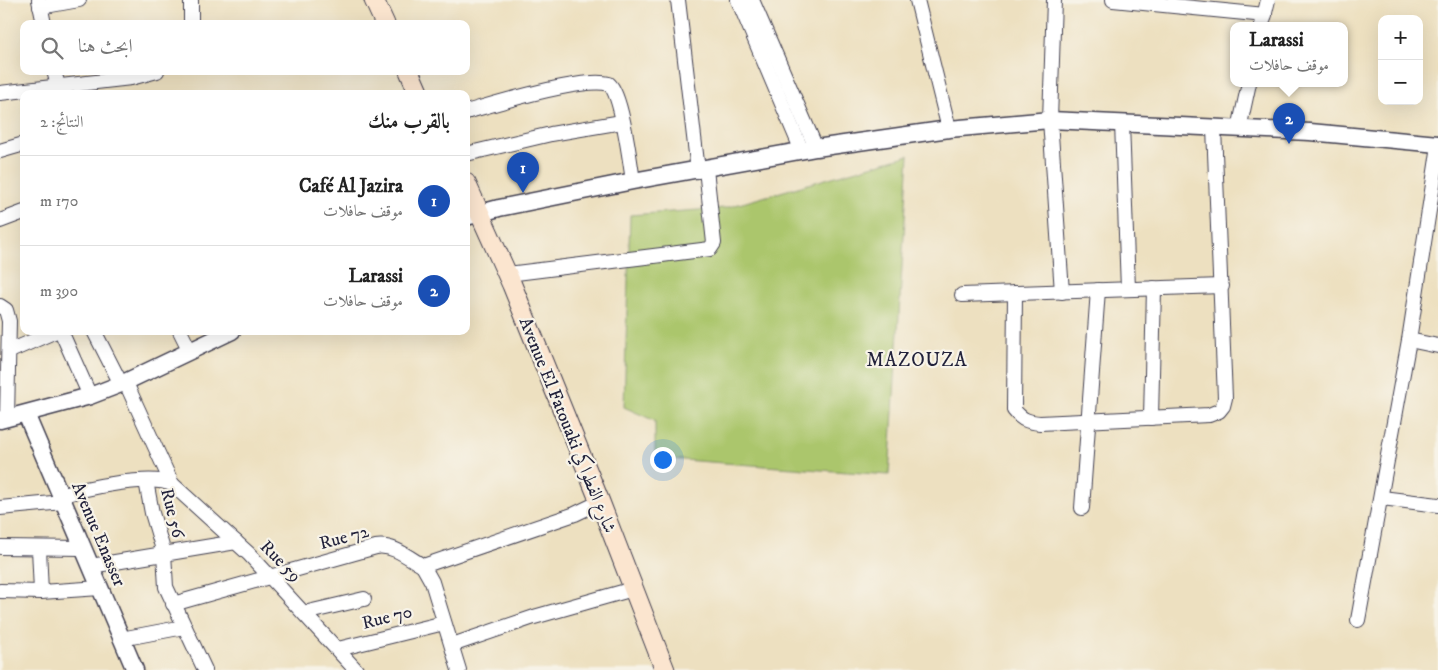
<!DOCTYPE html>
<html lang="ar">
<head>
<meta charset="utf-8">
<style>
	:root { --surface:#fff; --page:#f6f6f6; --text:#222; --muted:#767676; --line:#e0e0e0; --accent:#1f6fb2 }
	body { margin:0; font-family:"IM FELL DW Pica",Amiri,serif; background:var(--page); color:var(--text); direction:rtl }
	.controls { position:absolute; right:15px; top:15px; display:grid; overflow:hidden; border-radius:10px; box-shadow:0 5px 20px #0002 }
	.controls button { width:45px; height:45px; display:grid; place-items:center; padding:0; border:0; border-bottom:1px solid var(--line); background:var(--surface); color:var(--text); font:25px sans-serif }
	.you { position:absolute; left:662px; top:459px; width:18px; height:18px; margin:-12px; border:4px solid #fff; border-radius:50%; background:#1a73e8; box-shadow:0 0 0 8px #1a73e833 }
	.badge { display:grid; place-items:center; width:32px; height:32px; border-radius:50%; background:var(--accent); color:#fff; font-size:16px; font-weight:700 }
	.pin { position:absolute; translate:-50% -41px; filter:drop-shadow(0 1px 2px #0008) }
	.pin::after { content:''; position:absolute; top:26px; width:18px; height:15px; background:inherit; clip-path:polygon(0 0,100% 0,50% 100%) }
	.popup { position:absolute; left:1230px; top:22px; width:118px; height:65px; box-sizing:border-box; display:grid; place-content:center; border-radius:10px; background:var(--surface); filter:drop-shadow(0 1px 4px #0005); font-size:16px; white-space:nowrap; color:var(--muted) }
	.popup b { font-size:19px; color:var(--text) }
	.popup::after { content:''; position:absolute; left:50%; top:100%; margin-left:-10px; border:10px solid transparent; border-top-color:var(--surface) }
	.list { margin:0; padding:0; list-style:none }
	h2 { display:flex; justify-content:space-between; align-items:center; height:65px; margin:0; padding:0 20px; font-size:21px }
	h2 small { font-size:16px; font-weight:400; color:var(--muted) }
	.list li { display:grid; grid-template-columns:32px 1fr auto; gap:15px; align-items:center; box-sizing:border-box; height:90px; padding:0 20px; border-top:1px solid var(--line) }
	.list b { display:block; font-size:19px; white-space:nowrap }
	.list p { margin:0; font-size:16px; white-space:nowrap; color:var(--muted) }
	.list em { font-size:16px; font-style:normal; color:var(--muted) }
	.icon { flex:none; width:28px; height:28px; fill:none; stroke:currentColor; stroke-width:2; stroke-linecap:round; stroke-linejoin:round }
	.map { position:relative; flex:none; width:1438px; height:670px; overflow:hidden; direction:ltr }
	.search { position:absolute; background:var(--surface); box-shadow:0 5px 20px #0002; left:20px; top:20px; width:450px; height:55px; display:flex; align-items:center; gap:12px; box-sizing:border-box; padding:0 18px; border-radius:10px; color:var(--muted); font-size:19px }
	.panel { position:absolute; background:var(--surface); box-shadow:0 5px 20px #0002; left:20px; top:90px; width:450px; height:245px; border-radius:10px; direction:rtl }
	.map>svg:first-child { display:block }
	.green { fill:#abc66c; stroke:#667454 }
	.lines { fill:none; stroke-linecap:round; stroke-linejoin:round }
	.minor-casing { stroke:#403e4f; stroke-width:16 }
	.tertiary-casing { stroke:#403e4f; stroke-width:19 }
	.secondary-casing { stroke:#403e4f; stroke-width:21 }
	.minor { stroke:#fff; stroke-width:14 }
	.tertiary { stroke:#fff; stroke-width:16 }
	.secondary { stroke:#fbe5cf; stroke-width:19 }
	.labels { text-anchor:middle; stroke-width:4.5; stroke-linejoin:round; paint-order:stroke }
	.street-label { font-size:18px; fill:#22223b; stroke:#f7f3e8 }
	.neighbourhood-label { font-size:19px; letter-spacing:1px; fill:#22223b; stroke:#f7f3e8 }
</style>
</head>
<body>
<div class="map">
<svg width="1438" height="670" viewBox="0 0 1438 670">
	<rect width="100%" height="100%" fill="#f7f3e8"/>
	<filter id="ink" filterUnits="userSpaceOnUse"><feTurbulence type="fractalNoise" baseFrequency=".02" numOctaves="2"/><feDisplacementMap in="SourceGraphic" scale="10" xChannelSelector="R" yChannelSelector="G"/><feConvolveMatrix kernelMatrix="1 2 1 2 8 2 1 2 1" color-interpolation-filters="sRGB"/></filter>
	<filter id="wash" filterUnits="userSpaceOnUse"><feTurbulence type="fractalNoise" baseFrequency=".0096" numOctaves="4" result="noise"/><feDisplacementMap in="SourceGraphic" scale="20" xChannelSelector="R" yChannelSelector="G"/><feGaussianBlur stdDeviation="1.12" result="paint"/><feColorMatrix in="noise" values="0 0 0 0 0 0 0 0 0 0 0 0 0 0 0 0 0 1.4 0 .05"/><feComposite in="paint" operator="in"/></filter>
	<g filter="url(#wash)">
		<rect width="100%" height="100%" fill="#ede0c0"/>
		<!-- green -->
		<polygon class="green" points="909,155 889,475 655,458 655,421 624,407 630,215 725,208"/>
	</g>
	<g filter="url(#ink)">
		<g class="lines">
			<!-- minor casing -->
			<g class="minor-casing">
				<g id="minor">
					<polyline points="39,0 44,24"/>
					<polyline points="191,0 191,24"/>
					<polyline points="678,0 698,171"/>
					<polyline points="738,0 802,151"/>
					<polyline points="752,0 816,148"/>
					<polyline points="917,0 949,129"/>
					<polyline points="1054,0 1050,120 1062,292"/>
					<polyline points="1113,0 1265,15"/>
					<polyline points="40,7 79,0"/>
					<polyline points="1262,25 1268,0"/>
					<polyline points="54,71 60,93"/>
					<polyline points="0,93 131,78 157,71"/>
					<path d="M 466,112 C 494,104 584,76 609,84 C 622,95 630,162 633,181"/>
					<polyline points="1122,123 1128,289"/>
					<polyline points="1239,129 1249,83"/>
					<polyline points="0,151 24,144"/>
					<polyline points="466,154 551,134 622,122"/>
					<polyline points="0,221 24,212"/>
					<polyline points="508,274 710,249 714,243 706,169"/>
					<path d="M 1015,293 L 1014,410 C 1022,420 1028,422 1040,423 L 1209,415 L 1219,411 L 1223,406 L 1225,398 L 1214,128"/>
					<polyline points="962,295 1222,286"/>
					<polyline points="0,306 6,310 9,321 7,418"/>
					<polyline points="61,331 90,396"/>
					<polyline points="94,331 121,384"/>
					<polyline points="180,331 190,351"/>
					<polyline points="1409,340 1438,346"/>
					<polyline points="10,351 56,331"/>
					<polyline points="126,383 172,484"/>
					<polyline points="1151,418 1154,288"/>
					<polyline points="146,481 152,513 164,553 166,587 205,670"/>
					<path d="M 61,496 C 84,488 151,474 172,484 L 249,554 L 356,670"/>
					<polyline points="1382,498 1438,505"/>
					<polyline points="0,508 63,502"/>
					<polyline points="1082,508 1098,290"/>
					<polyline points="0,547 83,548"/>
					<polyline points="39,548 41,592"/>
					<polyline points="91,566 236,542"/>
					<polyline points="423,566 575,514 600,502"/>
					<polyline points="423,566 432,582 459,670"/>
					<polyline points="0,591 41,592 100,588"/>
					<path d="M 173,604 L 376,547 C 393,544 409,558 423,566"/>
					<polyline points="304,613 364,599"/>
					<polyline points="1358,620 1409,340 1438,152"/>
					<polyline points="121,639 184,627"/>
					<polyline points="452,645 534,617 633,589"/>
					<polyline points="338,649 444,623"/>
				</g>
			</g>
			<!-- tertiary casing -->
			<g class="tertiary-casing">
				<g id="tertiary">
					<polyline points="466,217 499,208 633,181 816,148 949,129 1050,120 1310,132 1438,144"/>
					<polyline points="26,414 135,670"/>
					<polyline points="0,420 90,396 121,384 232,331"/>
				</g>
			</g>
			<!-- secondary casing -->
			<g class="secondary-casing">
				<g id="secondary">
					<polyline points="374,0 385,24"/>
					<polyline points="409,71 419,94"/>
					<polyline points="466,183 512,285 600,502 665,670"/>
				</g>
			</g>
			<!-- minor -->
			<use href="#minor" class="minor"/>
			<!-- tertiary -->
			<use href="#tertiary" class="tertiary"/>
			<!-- secondary -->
			<use href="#secondary" class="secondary"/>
		</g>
	</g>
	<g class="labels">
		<!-- street labels -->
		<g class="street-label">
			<text transform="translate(568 425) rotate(68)" y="6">Avenue El Fatouaki شارع الفطواكي</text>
			<text transform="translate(173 513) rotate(76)" y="6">Rue 56</text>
			<text transform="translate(99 534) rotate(67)" y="6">Avenue Enasser</text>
			<text transform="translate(344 537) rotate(-15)" y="6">Rue 72</text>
			<text transform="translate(281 561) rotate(46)" y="6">Rue 59</text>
			<text transform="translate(387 617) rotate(-14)" y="6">Rue 70</text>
		</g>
		<!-- neighbourhood labels -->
		<g class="neighbourhood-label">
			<text x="917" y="366">MAZOUZA</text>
		</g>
	</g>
</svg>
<div class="controls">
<button>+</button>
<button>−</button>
</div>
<div class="you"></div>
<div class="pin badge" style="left:523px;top:193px;background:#1a4fb4">1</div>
<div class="pin badge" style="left:1289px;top:144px;background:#1a4fb4">2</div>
<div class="popup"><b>Larassi</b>موقف حافلات</div>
<div class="search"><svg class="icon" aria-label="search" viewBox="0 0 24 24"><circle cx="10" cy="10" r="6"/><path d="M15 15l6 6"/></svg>ابحث هنا</div>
<section class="panel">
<h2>بالقرب منك<small>النتائج: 2</small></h2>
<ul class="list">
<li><span class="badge" style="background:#1a4fb4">1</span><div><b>Café Al Jazira</b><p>موقف حافلات</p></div><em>170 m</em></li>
<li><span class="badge" style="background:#1a4fb4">2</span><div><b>Larassi</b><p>موقف حافلات</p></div><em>390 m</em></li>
</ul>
</section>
</div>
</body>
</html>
